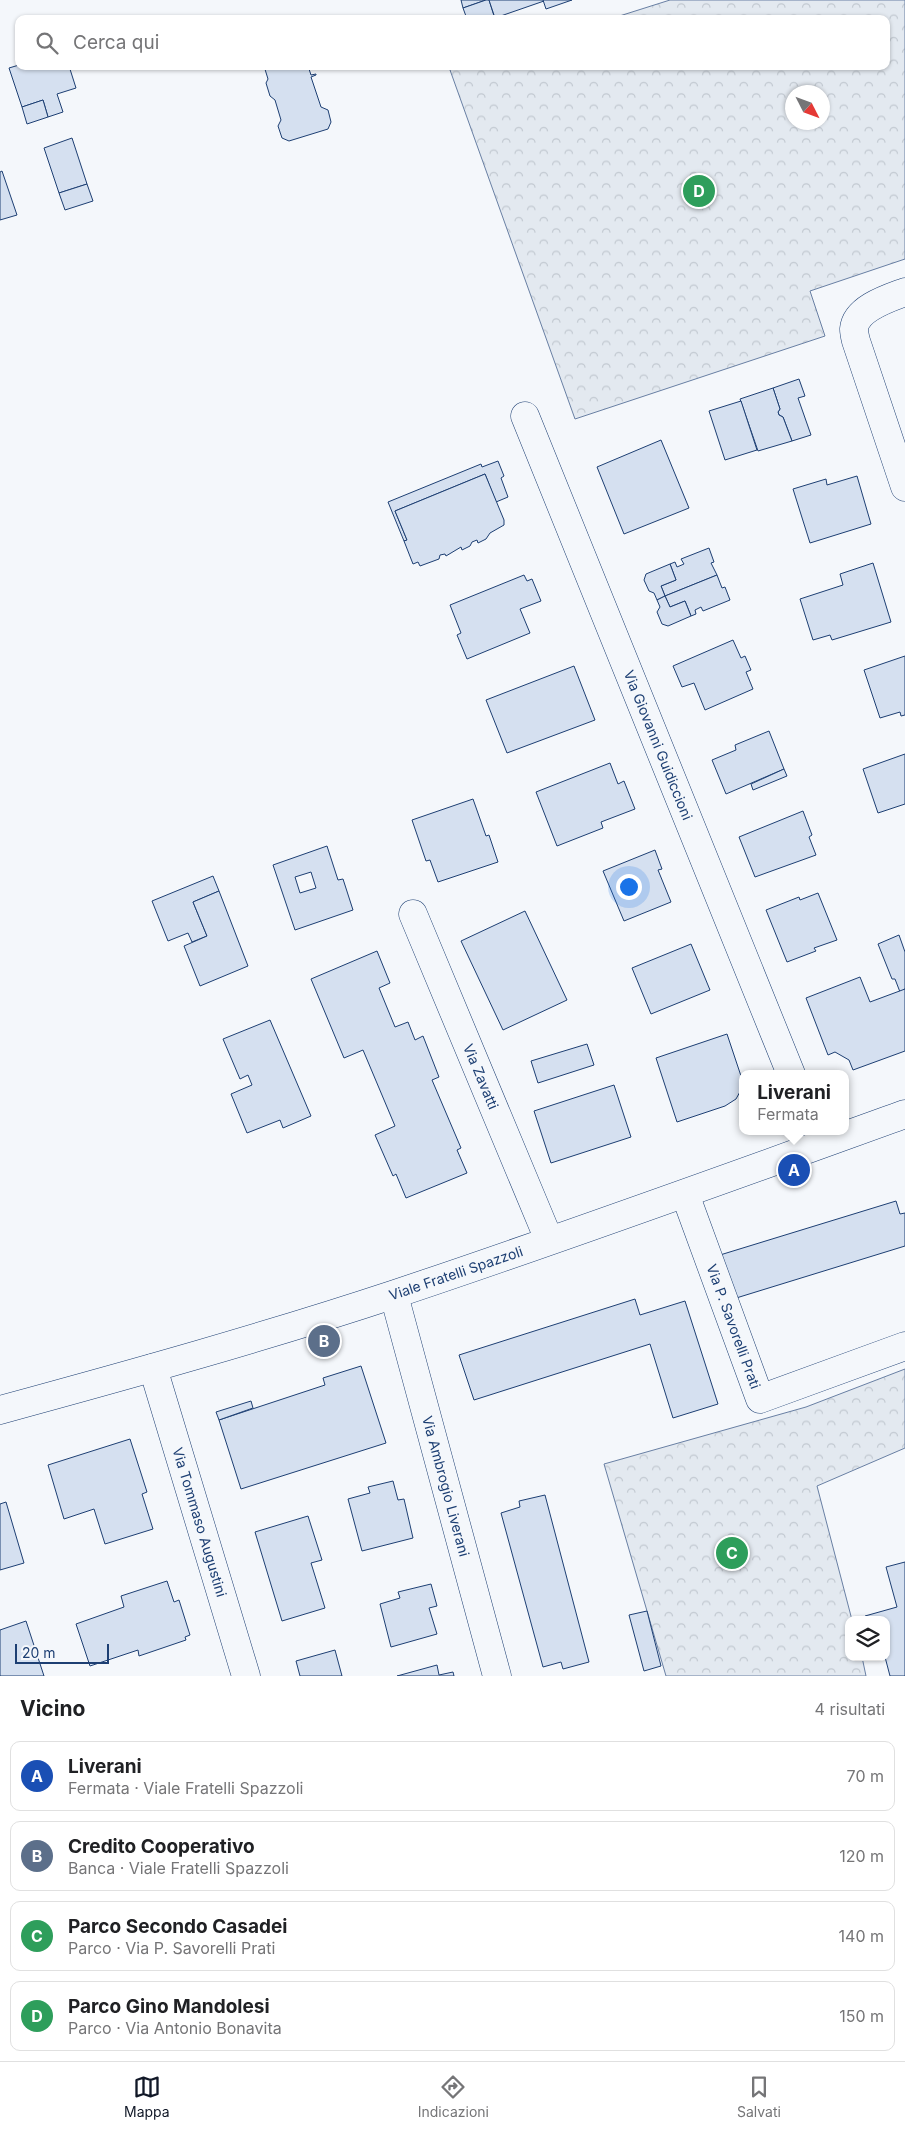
<!DOCTYPE html>
<html lang="it">
<head>
<meta charset="utf-8">
<style>
	:root { --surface:#fff; --page:#f6f6f6; --text:#202124; --muted:#757577; --line:#e0e0e0; --accent:#111827 }
	body { margin:0; font-family:Inter,sans-serif; background:var(--page); color:var(--text) }
	.controls { position:absolute; right:15px; bottom:15px; display:grid; overflow:hidden; border-radius:10px; box-shadow:0 1px 4px #0004 }
	.controls button { width:45px; height:45px; display:grid; place-items:center; padding:0; border:0; border-bottom:1px solid var(--line); background:var(--surface); color:var(--text); font:25px sans-serif }
	.compass { position:absolute; left:785px; top:85px; width:45px; height:45px; border-radius:50%; background:var(--surface); box-shadow:0 1px 4px #0004; rotate:132deg }
	.scale { position:absolute; left:15px; bottom:12px; width:94px; box-sizing:border-box; padding-left:5px; border:2px solid #1d3f73; border-top:0; font-size:14px; line-height:18px; white-space:nowrap; color:#1d3f73; -webkit-text-stroke:4px #f4f7fb; paint-order:stroke }
	.you { position:absolute; left:628px; top:886px; width:18px; height:18px; margin:-12px; border:4px solid #fff; border-radius:50%; background:#1a73e8; box-shadow:0 0 0 8px #1a73e833 }
	.badge { display:grid; place-items:center; width:32px; height:32px; border-radius:50%; background:var(--accent); color:#fff; font-size:16px; font-weight:700 }
	.pin { position:absolute; translate:-50% -50%; border:2px solid #fff; box-shadow:0 1px 5px #0006 }
	.popup { position:absolute; left:739px; top:1070px; width:110px; height:65px; box-sizing:border-box; display:grid; place-content:center; border-radius:10px; background:var(--surface); filter:drop-shadow(0 1px 4px #0005); font-size:16px; white-space:nowrap; color:var(--muted) }
	.popup b { font-size:19px; color:var(--text) }
	.popup::after { content:''; position:absolute; left:50%; top:100%; margin-left:-10px; border:10px solid transparent; border-top-color:var(--surface) }
	.list { margin:0; padding:0; list-style:none }
	h2 { display:flex; justify-content:space-between; align-items:center; height:65px; margin:0; padding:0 20px; font-size:21px }
	h2 small { font-size:16px; font-weight:400; color:var(--muted) }
	.list li { display:grid; grid-template-columns:32px 1fr auto; gap:15px; align-items:center; box-sizing:border-box; height:70px; margin:0 10px 10px; padding:0 10px; border:1px solid var(--line); border-radius:10px }
	.list b { display:block; font-size:19px; white-space:nowrap }
	.list p { margin:0; font-size:16px; white-space:nowrap; color:var(--muted) }
	.list em { font-size:16px; font-style:normal; color:var(--muted) }
	.icon { flex:none; width:28px; height:28px; fill:none; stroke:currentColor; stroke-width:2; stroke-linecap:round; stroke-linejoin:round }
	.map { position:relative; flex:none; width:905px; height:1676px; overflow:hidden }
	.search { position:absolute; background:var(--surface); box-shadow:0 1px 4px #0004; left:15px; right:15px; top:15px; height:55px; display:flex; align-items:center; gap:12px; box-sizing:border-box; padding:0 18px; border-radius:10px; color:var(--muted); font-size:19px }
	.sheet { height:385px; background:var(--surface) }
	nav { display:flex; justify-content:space-around; align-items:center; box-sizing:border-box; height:70px; border-top:1px solid var(--line); background:var(--surface); font-size:14px; color:var(--muted) }
	nav a { display:grid; justify-items:center; gap:2px }
	nav .on { color:var(--accent) }
	.map>svg:first-child { display:block }
	.forest { fill:url(#forest-crowns); stroke:#687fa3; fill-rule:evenodd }
	.building { fill:#d5e0f0; stroke:#1d3f73; fill-rule:evenodd }
	.lines { fill:none; stroke-linecap:round; stroke-linejoin:round }
	.street-casing { stroke:#1d3f73; stroke-width:29 }
	.secondary-casing { stroke:#1d3f73; stroke-width:29 }
	.street { stroke:#f4f7fb; stroke-width:28 }
	.secondary { stroke:#f4f7fb; stroke-width:28 }
	.labels { text-anchor:middle; stroke-width:4; stroke-linejoin:round; paint-order:stroke }
	.street-label { font-size:14px; fill:#1d3f73; stroke:#f4f7fb }
</style>
</head>
<body>
<div class="map">
<svg width="905" height="1676" viewBox="0 0 905 1676">
	<defs>
		<pattern id="forest-crowns" width="20" height="18" patternUnits="userSpaceOnUse" patternTransform="scale(1.25)"><rect width="20" height="18" fill="#e3e9f0"/><path d="M2 6a3 3 0 1 1 6 0M12 15a3 3 0 1 1 6 0" fill="none" stroke="#c2c9d1"/></pattern>
	</defs>
	<rect width="100%" height="100%" fill="#f4f7fb"/>
	<!-- forest -->
	<g class="forest">
		<path d="M 670,0 L 905,0 L 905,259 L 810,291 L 825,336 L 575,419 L 450,70 L 461,66 L 886,66 L 886,19 L 610,19 ZM 792,92 L 822,92 L 822,122 L 792,122 Z"/>
		<polygon points="905,1369 905,1448 817,1486 852,1620 849,1620 849,1657 862,1657 866,1676 666,1676 604,1464 806,1407"/>
	</g>
	<!-- building -->
	<g class="building">
		<polygon points="461,0 486,0 463,8"/>
		<polygon points="486,0 489,0 495,19 467,19 463,8"/>
		<polygon points="489,0 543,0 544,1 495,18"/>
		<polygon points="543,0 572,0 546,9"/>
		<polygon points="19,65 69,66 76,88 57,94 63,112 48,117 43,100 22,107 9,68"/>
		<polygon points="264,66 308,66 311,75 316,74 316,75 311,77 321,107 328,110 331,122 328,129 289,141 282,138 278,126 281,120 275,100 270,96 266,83 268,79"/>
		<polygon points="43,100 48,117 27,124 22,107"/>
		<polygon points="72,138 87,184 59,193 44,148"/>
		<polygon points="2,171 17,215 0,220 0,172"/>
		<polygon points="87,184 93,201 65,210 59,193"/>
		<polygon points="799,379 805,396 798,398 811,435 792,441 783,417 779,415 778,412 780,409 773,388"/>
		<polygon points="773,388 780,409 778,412 779,415 783,417 792,441 758,451 740,399"/>
		<polygon points="741,401 757,450 725,460 709,411"/>
		<polygon points="661,440 689,508 624,534 597,467"/>
		<polygon points="498,461 504,476 501,478 508,497 496,502 485,474 395,511 407,540 404,541 388,502 481,464 482,467"/>
		<polygon points="485,474 504,520 504,525 490,533 486,539 478,543 477,540 472,542 470,546 462,550 461,547 446,556 445,554 440,555 439,559 420,566 418,562 413,564 404,541 407,540 395,511"/>
		<polygon points="857,476 871,524 810,543 793,489 826,479 827,485"/>
		<polygon points="709,548 714,562 711,563 717,575 665,596 661,586 676,580 670,564 675,562 677,567 684,564 681,559"/>
		<polygon points="873,563 891,622 832,640 830,635 813,640 800,599 843,585 840,574"/>
		<polygon points="670,564 676,580 661,586 665,596 657,600 654,593 649,591 644,580 646,574"/>
		<polygon points="524,575 527,581 532,579 541,601 520,609 530,633 467,659 457,635 461,633 450,605"/>
		<polygon points="717,575 722,588 725,587 730,600 703,611 701,607 695,610 696,614 691,616 685,601 670,607 665,596"/>
		<polygon points="665,596 670,607 685,601 691,616 668,626 662,624 657,612 660,607 657,600"/>
		<polygon points="733,640 741,658 745,656 751,670 746,672 753,689 705,710 694,683 682,687 673,666"/>
		<polygon points="905,656 905,715 901,716 900,712 880,718 864,670"/>
		<polygon points="574,666 595,720 507,753 486,700"/>
		<polygon points="769,731 784,769 726,794 712,760 736,750 735,745"/>
		<polygon points="905,754 905,804 878,813 863,769"/>
		<polygon points="610,763 618,784 624,781 635,809 601,822 603,828 557,846 536,792"/>
		<polygon points="784,769 787,776 753,790 751,784"/>
		<polygon points="473,799 486,836 489,835 498,862 438,882 430,860 426,861 412,820"/>
		<polygon points="803,811 812,835 809,837 816,855 755,877 739,837"/>
		<path d="M 327,846 L 338,880 L 343,879 L 353,910 L 295,930 L 273,865 ZM 311,872 L 316,888 L 300,893 L 295,877 Z"/>
		<polygon points="655,850 662,869 658,870 671,902 624,921 603,871"/>
		<polygon points="213,876 219,891 193,902 207,936 192,942 188,933 168,941 152,901"/>
		<polygon points="219,891 248,966 200,986 184,946 207,936 193,902"/>
		<polygon points="818,893 837,940 814,948 816,951 787,962 766,910 799,897 800,900"/>
		<polygon points="525,911 567,1000 503,1030 461,941"/>
		<polygon points="899,935 905,952 905,989 900,992 895,979 892,979 878,944"/>
		<polygon points="691,944 710,990 651,1014 632,968"/>
		<polygon points="377,951 390,983 379,988 395,1027 408,1022 415,1040 423,1036 439,1077 432,1080 461,1148 457,1150 467,1173 406,1198 396,1174 393,1176 375,1135 395,1126 363,1050 344,1058 311,979"/>
		<polygon points="860,977 870,1002 905,989 905,1051 853,1070 849,1060 835,1052 828,1055 806,998"/>
		<polygon points="270,1020 311,1116 283,1128 280,1120 247,1133 231,1094 252,1085 248,1075 240,1079 223,1039"/>
		<polygon points="727,1034 741,1076 741,1090 736,1099 725,1106 677,1122 656,1058"/>
		<polygon points="587,1044 594,1065 538,1083 531,1061"/>
		<polygon points="614,1085 631,1137 551,1163 534,1111"/>
		<polygon points="896,1201 900,1214 905,1213 905,1246 733,1299 720,1255"/>
		<polygon points="635,1299 640,1315 685,1301 718,1404 673,1418 650,1344 474,1400 459,1355"/>
		<polygon points="361,1366 386,1443 241,1489 219,1420 325,1385 323,1378"/>
		<polygon points="251,1401 253,1408 219,1420 216,1412"/>
		<polygon points="130,1439 147,1492 142,1494 153,1529 105,1544 94,1509 64,1519 48,1465"/>
		<polygon points="393,1481 398,1500 404,1499 413,1538 362,1551 348,1499 370,1493 368,1487"/>
		<polygon points="545,1495 589,1662 563,1669 561,1662 543,1667 501,1513 520,1507 519,1501"/>
		<polygon points="6,1502 24,1563 0,1570 0,1504"/>
		<polygon points="308,1516 322,1560 311,1563 325,1608 282,1621 255,1532"/>
		<polygon points="905,1562 905,1676 890,1676 885,1657 886,1620 865,1620 865,1616 897,1607 886,1567"/>
		<polygon points="167,1581 174,1602 179,1600 190,1635 185,1637 186,1640 139,1656 138,1650 90,1666 76,1624 124,1607 121,1596"/>
		<polygon points="431,1584 437,1606 429,1608 437,1634 391,1647 380,1604 400,1598 398,1592"/>
		<polygon points="647,1611 661,1666 644,1671 629,1615"/>
		<polygon points="26,1621 44,1676 0,1676 0,1630"/>
		<polygon points="335,1650 342,1676 300,1676 296,1661"/>
		<polygon points="437,1665 439,1675 453,1672 454,1676 397,1676"/>
	</g>
	<g class="lines">
		<!-- street casing -->
		<g class="street-casing">
			<g id="street">
				<path d="M 905,292 C 889,298 856,308 854,329 C 854,333 855,337 856,341 L 905,487"/>
				<path id="s1" d="M 525,416 L 791,1074"/>
				<path id="s2" d="M 413,914 L 549,1240"/>
				<path id="s3" d="M 685,1194 L 760,1399 L 905,1346"/>
				<path id="s4" d="M 394,1295 L 497,1676"/>
				<path id="s5" d="M 153,1368 L 246,1676"/>
			</g>
		</g>
		<!-- secondary casing -->
		<g class="secondary-casing">
			<g id="secondary">
				<path id="s6" d="M 0,1410 C 132,1374 265,1337 395,1294 C 566,1237 736,1175 905,1114"/>
			</g>
		</g>
		<!-- street -->
		<use href="#street" class="street"/>
		<!-- secondary -->
		<use href="#secondary" class="secondary"/>
	</g>
	<g class="labels">
		<!-- street labels -->
		<g class="street-label">
			<text dy="5" stroke="none"><textPath href="#s1" startOffset="355">Via Giovanni Guidiccioni</textPath></text>
			<text dy="5" stroke="none"><textPath href="#s2" startOffset="176">Via Zavatti</textPath></text>
			<text dy="5" stroke="none"><textPath href="#s6" startOffset="476">Viale Fratelli Spazzoli</textPath></text>
			<text dy="5" stroke="none"><textPath href="#s3" startOffset="141">Via P. Savorelli Prati</textPath></text>
			<text dy="5" stroke="none"><textPath href="#s4" startOffset="198">Via Ambrogio Liverani</textPath></text>
			<text dy="5" stroke="none"><textPath href="#s5" startOffset="161">Via Tommaso Augustini</textPath></text>
		</g>
	</g>
</svg>
<div class="controls">
<button><svg class="icon" aria-label="layers" viewBox="0 0 24 24"><path d="M12 4l9 5-9 5-9-5zM3 14l9 5 9-5"/></svg></button>
</div>
<svg class="compass" viewBox="-18 -18 36 36"><path d="M0-13l5 13h-10z" fill="#e53935"/><path d="M0 13l5-13h-10z" fill="#757577"/></svg>
<div class="scale">20 m</div>
<div class="you"></div>
<div class="pin badge" style="left:794px;top:1170px;background:#1a4fb4">A</div>
<div class="popup"><b>Liverani</b>Fermata</div>
<div class="pin badge" style="left:324px;top:1341px;background:#5c6f8a">B</div>
<div class="pin badge" style="left:732px;top:1553px;background:#2e9e5b">C</div>
<div class="pin badge" style="left:699px;top:191px;background:#2e9e5b">D</div>
<div class="search"><svg class="icon" aria-label="search" viewBox="0 0 24 24"><circle cx="10" cy="10" r="6"/><path d="M15 15l6 6"/></svg>Cerca qui</div>
</div>
<section class="sheet">
<h2>Vicino<small>4 risultati</small></h2>
<ul class="list">
<li><span class="badge" style="background:#1a4fb4">A</span><div><b>Liverani</b><p>Fermata · Viale Fratelli Spazzoli</p></div><em>70 m</em></li>
<li><span class="badge" style="background:#5c6f8a">B</span><div><b>Credito Cooperativo</b><p>Banca · Viale Fratelli Spazzoli</p></div><em>120 m</em></li>
<li><span class="badge" style="background:#2e9e5b">C</span><div><b>Parco Secondo Casadei</b><p>Parco · Via P. Savorelli Prati</p></div><em>140 m</em></li>
<li><span class="badge" style="background:#2e9e5b">D</span><div><b>Parco Gino Mandolesi</b><p>Parco · Via Antonio Bonavita</p></div><em>150 m</em></li>
</ul>
</section>
<nav>
<a class="on"><svg class="icon" aria-label="map" viewBox="0 0 24 24"><path d="M3 6l6-2 6 2 6-2v14l-6 2-6-2-6 2zM9 4v14M15 6v14"/></svg>Mappa</a>
<a><svg class="icon" aria-label="directions" viewBox="0 0 24 24"><path d="M12 3l9 9-9 9-9-9zM9 14v-3h6M13 9l2 2-2 2"/></svg>Indicazioni</a>
<a><svg class="icon" aria-label="saved" viewBox="0 0 24 24"><path d="M7 4h10v16l-5-4-5 4z"/></svg>Salvati</a>
</nav>
</body>
</html>
